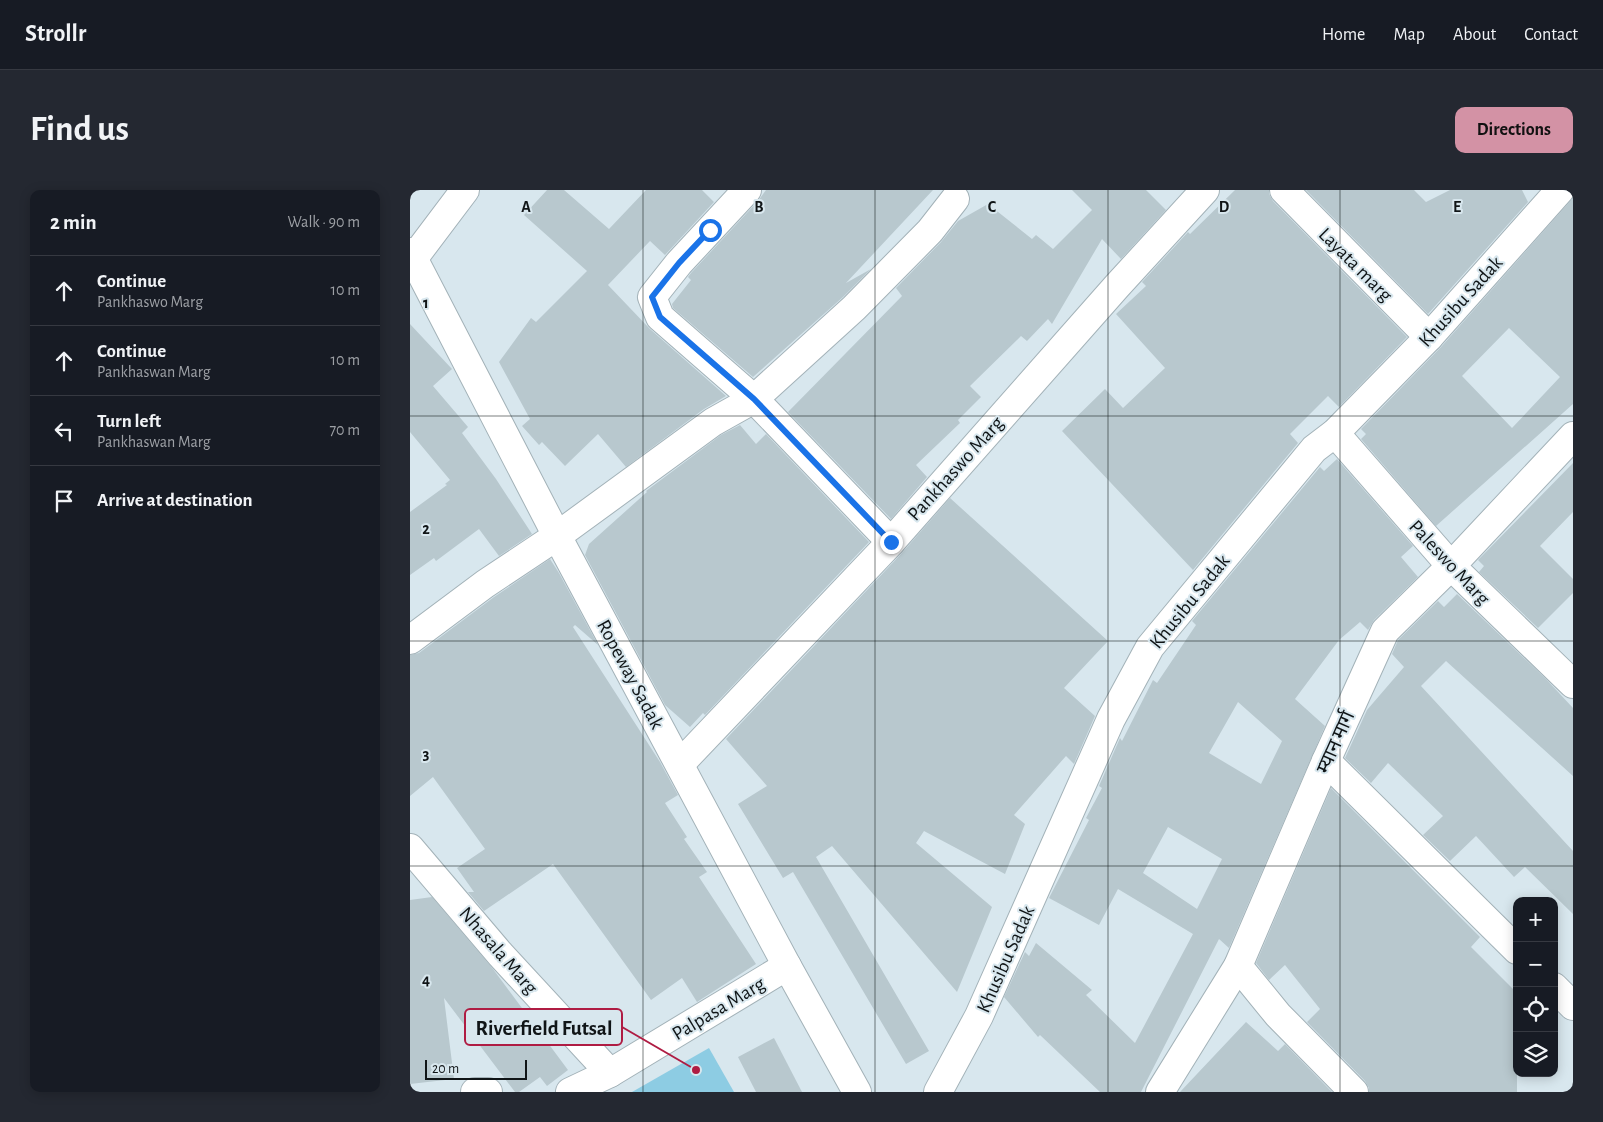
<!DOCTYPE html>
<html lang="en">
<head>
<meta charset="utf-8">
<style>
	:root { --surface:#171b24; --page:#242831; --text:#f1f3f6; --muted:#9ea1a6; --line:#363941; --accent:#d392a5 }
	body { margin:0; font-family:"Alegreya Sans","Noto Sans Devanagari",sans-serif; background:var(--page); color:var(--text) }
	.controls { position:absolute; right:15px; bottom:15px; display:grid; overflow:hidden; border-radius:10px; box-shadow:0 2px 12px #0003 }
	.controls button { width:45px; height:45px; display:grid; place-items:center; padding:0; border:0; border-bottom:1px solid var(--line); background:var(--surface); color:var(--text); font:25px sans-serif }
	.scale { position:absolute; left:15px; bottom:12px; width:102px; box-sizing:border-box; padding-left:5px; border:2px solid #101517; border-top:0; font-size:14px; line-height:18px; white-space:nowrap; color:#101517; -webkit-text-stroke:4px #d8e7ee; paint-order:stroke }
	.stop { position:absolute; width:15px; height:15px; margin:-11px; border:4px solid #1a73e8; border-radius:50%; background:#fff }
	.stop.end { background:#1a73e8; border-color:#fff; box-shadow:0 1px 5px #0008 }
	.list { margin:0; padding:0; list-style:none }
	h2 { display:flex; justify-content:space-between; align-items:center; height:65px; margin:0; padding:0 20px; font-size:21px }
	h2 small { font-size:16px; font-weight:400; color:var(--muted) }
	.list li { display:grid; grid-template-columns:32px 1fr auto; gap:15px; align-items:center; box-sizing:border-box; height:70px; padding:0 20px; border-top:1px solid var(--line) }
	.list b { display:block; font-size:19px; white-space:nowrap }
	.list p { margin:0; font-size:16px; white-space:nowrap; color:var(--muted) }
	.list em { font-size:16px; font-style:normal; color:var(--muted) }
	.icon { flex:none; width:28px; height:28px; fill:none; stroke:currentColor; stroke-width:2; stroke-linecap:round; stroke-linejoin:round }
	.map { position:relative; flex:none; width:1163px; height:902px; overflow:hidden; border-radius:10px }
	header { display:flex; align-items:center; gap:30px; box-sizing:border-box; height:70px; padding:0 25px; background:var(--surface); border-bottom:1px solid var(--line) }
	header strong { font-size:24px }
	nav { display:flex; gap:28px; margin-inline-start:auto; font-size:18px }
	.intro { display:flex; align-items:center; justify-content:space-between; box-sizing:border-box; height:120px; padding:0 30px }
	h1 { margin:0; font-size:35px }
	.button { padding:12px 22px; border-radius:10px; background:var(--accent); color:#111; font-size:18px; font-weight:700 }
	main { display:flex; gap:30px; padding:0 30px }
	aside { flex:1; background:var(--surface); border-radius:10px; box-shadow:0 2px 12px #0003 }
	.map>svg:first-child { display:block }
	.pitch { fill:#8dcce3 }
	.building { fill:#b8c8ce; fill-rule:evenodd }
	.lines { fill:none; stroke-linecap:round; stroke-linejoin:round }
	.street-casing { stroke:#a3b2b8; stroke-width:30 }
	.secondary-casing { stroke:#a3b2b8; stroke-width:30 }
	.street { stroke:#fff; stroke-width:28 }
	.secondary { stroke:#fff; stroke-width:28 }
	.route { stroke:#1a73e8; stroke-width:6 }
	.grid { fill:none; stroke:#101517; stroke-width:1; stroke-opacity:0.55 }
	.labels { text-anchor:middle; stroke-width:4; stroke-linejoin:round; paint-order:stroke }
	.street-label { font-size:20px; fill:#101517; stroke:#d8e7ee }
	.grid-label { font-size:16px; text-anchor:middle; font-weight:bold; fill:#101517; stroke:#d8e7ee; stroke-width:4; stroke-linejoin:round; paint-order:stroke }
	.leader { fill:none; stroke:#af1c43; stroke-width:2 }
	.callout-dot { fill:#af1c43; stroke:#d8e7ee; stroke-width:2 }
	.callout { fill:#d8e7ee; stroke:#af1c43; stroke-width:2 }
	.callout-label { font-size:21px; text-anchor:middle; font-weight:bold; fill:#101517 }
</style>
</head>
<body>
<header>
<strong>Strollr</strong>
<nav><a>Home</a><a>Map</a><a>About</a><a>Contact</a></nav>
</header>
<div class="intro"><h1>Find us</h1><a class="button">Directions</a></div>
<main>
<aside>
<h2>2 min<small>Walk · 90 m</small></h2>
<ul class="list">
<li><svg class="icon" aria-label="ahead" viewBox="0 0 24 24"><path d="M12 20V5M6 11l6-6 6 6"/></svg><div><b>Continue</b><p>Pankhaswo Marg</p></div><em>10 m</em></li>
<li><svg class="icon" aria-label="ahead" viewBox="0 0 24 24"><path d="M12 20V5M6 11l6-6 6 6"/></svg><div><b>Continue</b><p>Pankhaswan Marg</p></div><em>10 m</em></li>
<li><svg class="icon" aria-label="left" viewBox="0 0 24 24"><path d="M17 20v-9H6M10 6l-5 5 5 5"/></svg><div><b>Turn left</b><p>Pankhaswan Marg</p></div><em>70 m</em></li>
<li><svg class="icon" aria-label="arrive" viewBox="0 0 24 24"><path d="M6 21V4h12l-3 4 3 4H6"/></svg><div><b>Arrive at destination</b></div></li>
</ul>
</aside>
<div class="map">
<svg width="1163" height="902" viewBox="0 0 1163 902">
	<rect width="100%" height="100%" fill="#d8e7ee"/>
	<!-- pitch -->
	<polygon class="pitch" points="299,858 324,902 222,902"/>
	<!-- building -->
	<g class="building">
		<polygon points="137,0 154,0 199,39 236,0 292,0 304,12 255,65 240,51 198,95 240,139 316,206 294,219 216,277 188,244 155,276 132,252 129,255 112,236 120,229 89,172 121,128 126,132 177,81 114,25"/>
		<polygon points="356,0 523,0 436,93 461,79 433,107 343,187 263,118 262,114 281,90 278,87 281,83 348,11"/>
		<polygon points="662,0 736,0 756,20 711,69 692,49 642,134 638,129 617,151 611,146 560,196 571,207 548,230 550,233 506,275 517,287 481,329 378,222 492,106 486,98 531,52 548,31 578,14 622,49 626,45 643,59 682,20"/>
		<polygon points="825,0 859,0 859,4 863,11 997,147 929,217 918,206 880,244 888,253 783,380 652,241 695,199 713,218 755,178 706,124 736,96 732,92 778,42 780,44"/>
		<polygon points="896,0 1004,0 1016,12 1040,0 1112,0 1118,12 1018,124"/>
		<path d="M 1163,8 L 1163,214 L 1026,336 L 951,249 L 956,244 L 951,239 L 1031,157 ZM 1099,138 L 1150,187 L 1102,238 L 1052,186 Z"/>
		<polygon points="0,134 42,179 23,196 58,237 52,243 86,289 122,344 89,366 69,339 26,371 24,368 0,385 0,322 37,295 35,294 40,290 0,242"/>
		<polygon points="330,235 346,254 356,244 459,352 295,525 293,523 280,537 255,515 175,365 179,354 237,302 236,301 311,245"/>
		<path d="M 927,269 L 1003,356 L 991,367 L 1008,387 L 964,430 L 958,440 L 950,432 L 929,450 L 885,509 L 915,536 L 819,758 L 809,749 L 731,902 L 690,902 L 630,845 L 628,847 L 594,807 L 615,762 L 619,766 L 626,753 L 682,800 L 676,805 L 725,853 L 783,744 L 708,699 L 689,735 L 639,708 L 679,630 L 676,628 L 692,598 L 689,596 L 710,548 L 712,551 L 743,490 L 747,493 L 786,435 L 782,431 L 910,277 L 914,281 ZM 828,512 L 872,551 L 851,594 L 799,563 ZM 758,637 L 812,669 L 787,719 L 733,683 Z"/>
		<polygon points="1163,273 1163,322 1130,356 1163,389 1163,403 1128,438 1069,382 1074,376 1068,370"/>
		<polygon points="540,308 698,451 654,498 685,526 664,574 656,566 604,625 615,634 595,684 514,641 506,653 582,717 547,802 422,656 406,667 519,861 496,874 383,682 373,688 328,614 357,596 316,549 492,363"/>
		<polygon points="140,369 149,383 188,455 165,435 163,437 250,572 268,605 255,613 277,647 274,649 297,682 289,687 346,774 287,812 272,788 241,810 143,674 74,721 58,702 64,702 47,678 75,659 23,587 0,606 0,465 9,463 84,407"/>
		<polygon points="1047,404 1136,489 1163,518 1163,586 1036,471 1011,496 1163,661 1163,724 1115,677 1104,687 1066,646 1040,671 1013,645 1033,626 978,573 961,593 935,568 957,520 994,477 982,464 988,450 1028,411 1034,417"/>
		<polygon points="921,598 1070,747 1061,757 1107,803 1107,902 959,902 959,898 955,891 897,832 910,819 875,775 859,790 846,773"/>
		<polygon points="22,707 83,779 158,880 137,896 130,887 109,902 105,902 34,808 44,889 0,894 0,710"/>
		<polygon points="836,832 868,861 875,854 922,902 770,902"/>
		<polygon points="364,848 392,902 346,902 328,867"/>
	</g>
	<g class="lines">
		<!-- street casing -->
		<g class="street-casing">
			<g id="street">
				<polyline points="337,0 269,73 242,107 250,127 344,209 481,352"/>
				<polyline points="874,0 1019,147"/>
				<polyline points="0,73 55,0"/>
				<polyline points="925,243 1041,376 1163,494"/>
				<polyline points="0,450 75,394 147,346 303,232 344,209 444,118 520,41 545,9"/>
				<polyline points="916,571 1107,760"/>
				<polyline points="270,574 481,352 707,96 795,0"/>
				<polyline points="0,658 90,764 200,883"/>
				<polyline points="828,776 868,825 944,902"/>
				<polyline points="1144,797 1163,816"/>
				<polyline points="65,902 78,902"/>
				<polyline points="160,902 200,883 377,776"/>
				<polyline points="528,902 569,826 701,529 740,457 904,259 925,243 1019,147 1150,0"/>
				<polyline points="750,902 828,776 916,571 975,441 1041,376 1163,246"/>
			</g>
		</g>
		<!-- secondary casing -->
		<g class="secondary-casing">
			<polyline id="secondary" points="0,62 147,346 377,776 447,902"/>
		</g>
		<!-- street -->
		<use href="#street" class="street"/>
		<!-- secondary -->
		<use href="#secondary" class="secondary"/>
	</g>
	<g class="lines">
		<!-- route -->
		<polyline class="route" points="300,40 269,73 242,107 250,127 344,209 481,352"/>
	</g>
	<!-- grid -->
	<path class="grid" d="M 233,0 L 233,902M 465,0 L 465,902M 698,0 L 698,902M 930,0 L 930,902M 0,226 L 1163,226M 0,451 L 1163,451M 0,676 L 1163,676"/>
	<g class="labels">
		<!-- street labels -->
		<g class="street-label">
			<text transform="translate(946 74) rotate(45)" y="7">Layata marg</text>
			<text transform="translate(1050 111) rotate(-48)" y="7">Khusibu Sadak</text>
			<text transform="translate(545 278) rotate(-48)" y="7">Pankhaswo Marg</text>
			<text transform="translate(1040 372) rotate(47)" y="7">Paleswo Marg</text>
			<text transform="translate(779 411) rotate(-51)" y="7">Khusibu Sadak</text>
			<text transform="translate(221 484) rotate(62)" y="7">Ropeway Sadak</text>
			<text transform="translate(925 552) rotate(-66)" y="7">म्यान मार्ग</text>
			<text transform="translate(89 760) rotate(49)" y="7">Nhasala Marg</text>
			<text transform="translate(595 769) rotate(-66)" y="7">Khusibu Sadak</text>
			<text transform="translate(308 818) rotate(-31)" y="7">Palpasa Marg</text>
		</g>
	</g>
	<g class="grid-label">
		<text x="116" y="22">A</text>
		<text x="349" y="22">B</text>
		<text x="582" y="22">C</text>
		<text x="814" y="22">D</text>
		<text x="1047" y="22">E</text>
		<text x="16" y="118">1</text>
		<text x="16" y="344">2</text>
		<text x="16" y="569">3</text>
		<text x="16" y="795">4</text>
	</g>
	<!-- callouts -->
	<path class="leader" d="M286 880L212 837"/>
	<circle class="callout-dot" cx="286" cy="880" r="5"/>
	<rect class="callout" x="55" y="819" width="157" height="36" rx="5"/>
	<g class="callout-label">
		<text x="134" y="845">Riverfield Futsal</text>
	</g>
</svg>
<div class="controls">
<button>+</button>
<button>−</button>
<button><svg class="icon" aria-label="locate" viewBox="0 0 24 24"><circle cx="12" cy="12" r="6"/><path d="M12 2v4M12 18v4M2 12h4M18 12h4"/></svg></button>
<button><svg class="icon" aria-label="layers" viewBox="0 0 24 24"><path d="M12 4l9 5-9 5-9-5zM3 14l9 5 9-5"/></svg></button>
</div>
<div class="scale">20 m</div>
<div class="stop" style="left:300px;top:40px"></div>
<div class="stop end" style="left:481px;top:352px"></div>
</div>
</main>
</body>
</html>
